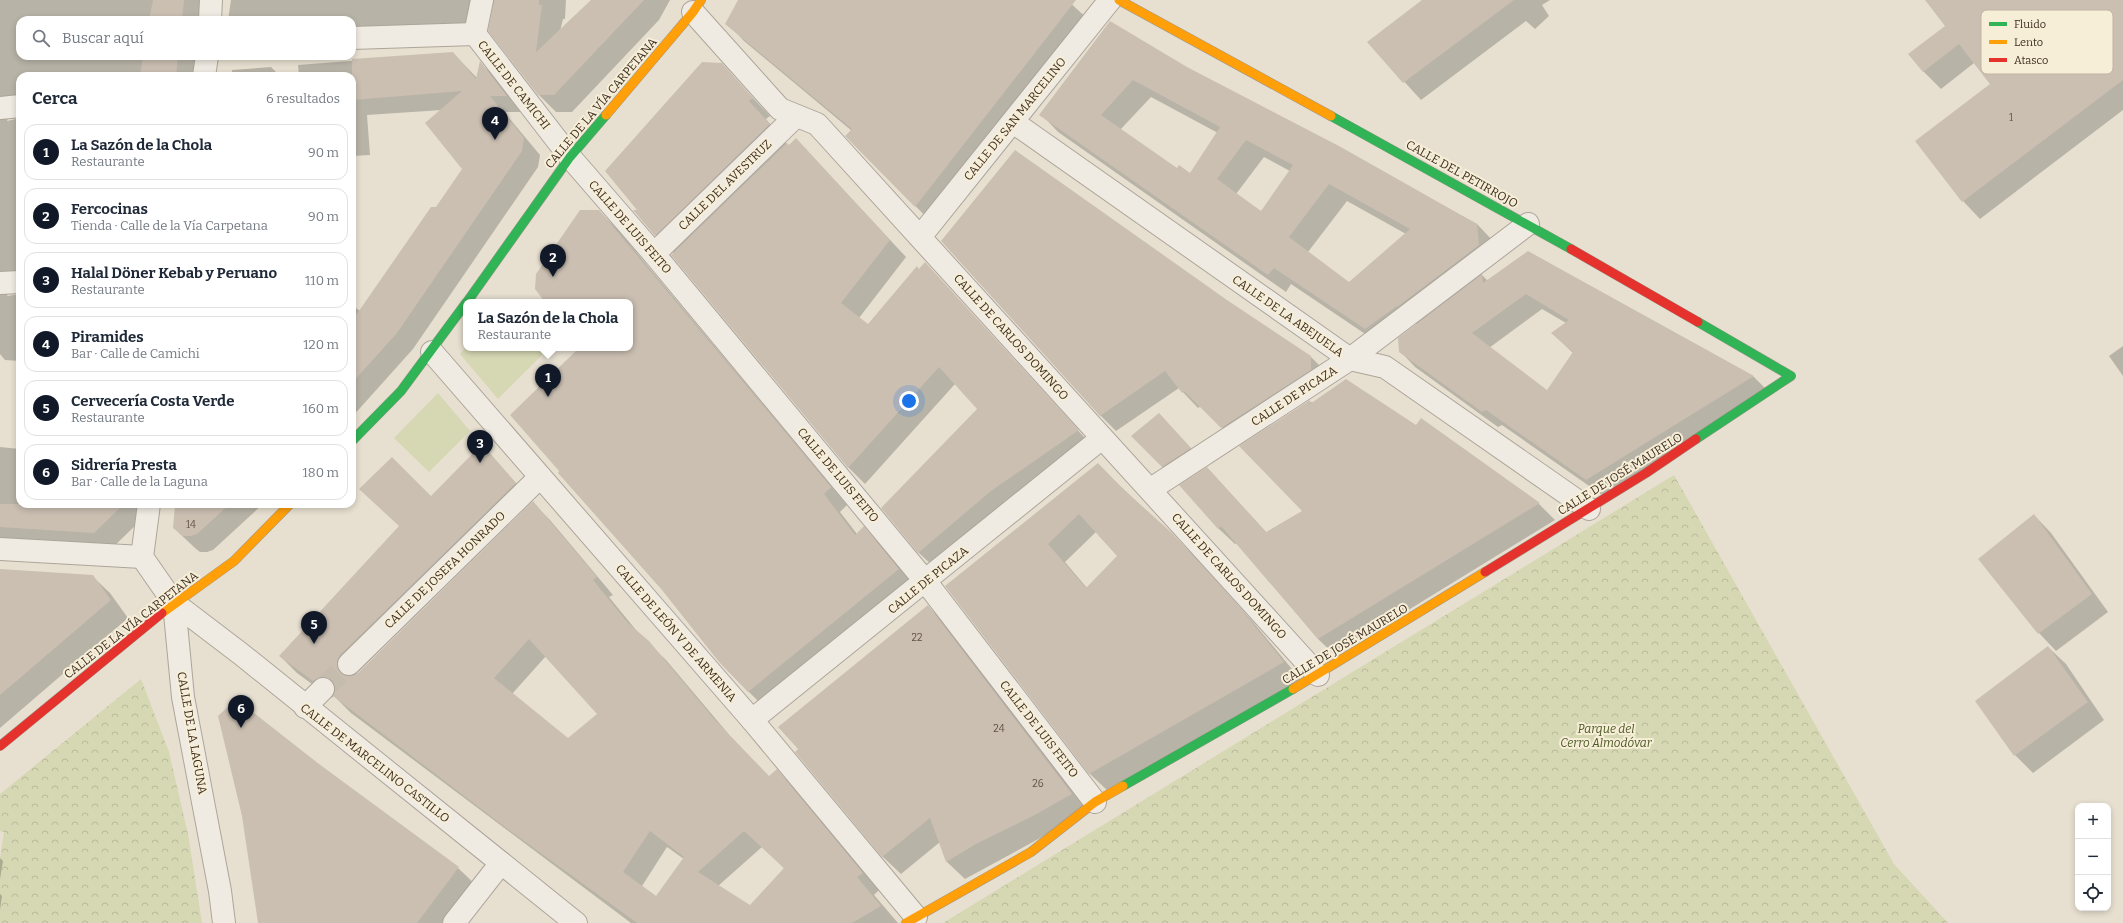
<!DOCTYPE html>
<html lang="es">
<head>
<meta charset="utf-8">
<style>
	:root { --surface:#fff; --page:#f6f6f7; --text:#1f2937; --muted:#747a83; --line:#e0e1e3; --accent:#111827 }
	body { margin:0; font-family:Bitter,serif; background:var(--page); color:var(--text) }
	.controls { position:absolute; right:12px; bottom:12px; display:grid; overflow:hidden; border-radius:8px; box-shadow:0 2px 6px #0003 }
	.controls button { width:36px; height:36px; display:grid; place-items:center; padding:0; border:0; border-bottom:1px solid var(--line); background:var(--surface); color:var(--text); font:20px sans-serif }
	.you { position:absolute; left:909px; top:401px; width:14px; height:14px; margin:-10px; border:3px solid #fff; border-radius:50%; background:#1a73e8; box-shadow:0 0 0 6px #1a73e833 }
	.badge { display:grid; place-items:center; width:26px; height:26px; border-radius:50%; background:var(--accent); color:#fff; font-size:13px; font-weight:700 }
	.pin { position:absolute; translate:-50% -33px; filter:drop-shadow(0 1px 2px #0008) }
	.pin::after { content:''; position:absolute; top:21px; width:14px; height:12px; background:inherit; clip-path:polygon(0 0,100% 0,50% 100%) }
	.popup { position:absolute; left:463px; top:299px; width:170px; height:52px; box-sizing:border-box; display:grid; place-content:center; border-radius:8px; background:var(--surface); filter:drop-shadow(0 1px 3px #0005); font-size:13px; white-space:nowrap; color:var(--muted) }
	.popup b { font-size:15px; color:var(--text) }
	.popup::after { content:''; position:absolute; left:50%; top:100%; margin-left:-8px; border:8px solid transparent; border-top-color:var(--surface) }
	.list { margin:0; padding:0; list-style:none }
	h2 { display:flex; justify-content:space-between; align-items:center; height:52px; margin:0; padding:0 16px; font-size:17px }
	h2 small { font-size:13px; font-weight:400; color:var(--muted) }
	.list li { display:grid; grid-template-columns:26px 1fr auto; gap:12px; align-items:center; box-sizing:border-box; height:56px; margin:0 8px 8px; padding:0 8px; border:1px solid var(--line); border-radius:12px }
	.list b { display:block; font-size:15px; white-space:nowrap }
	.list p { margin:0; font-size:13px; white-space:nowrap; color:var(--muted) }
	.list em { font-size:13px; font-style:normal; color:var(--muted) }
	.icon { flex:none; width:22px; height:22px; fill:none; stroke:currentColor; stroke-width:2; stroke-linecap:round; stroke-linejoin:round }
	.map { position:relative; flex:none; width:2123px; height:923px; overflow:hidden }
	.search { position:absolute; background:var(--surface); box-shadow:0 2px 6px #0003; left:16px; top:16px; width:340px; height:44px; display:flex; align-items:center; gap:10px; box-sizing:border-box; padding:0 14px; border-radius:12px; color:var(--muted); font-size:15px }
	.panel { position:absolute; background:var(--surface); box-shadow:0 2px 6px #0003; left:16px; top:72px; width:340px; height:436px; border-radius:12px }
	.map>svg:first-child { display:block }
	.green { fill:#d6d7b3 }
	.park { fill:url(#park-crowns) }
	.shadow { fill:#0003; fill-rule:evenodd }
	.building { fill:#cbbfb2; fill-rule:evenodd }
	.lines { fill:none; stroke-linecap:round; stroke-linejoin:round }
	.street-tunnel { stroke:#c5bcae; stroke-width:22; stroke-dasharray:22 11; stroke-linecap:butt }
	.street-casing { stroke:#ada599; stroke-width:24 }
	.fast-casing { stroke:#9c958a; stroke-width:10 }
	.slow-casing { stroke:#9c958a; stroke-width:10 }
	.jam-casing { stroke:#9c958a; stroke-width:10 }
	.street { stroke:#efebe3; stroke-width:22 }
	.fast { stroke:#30b455; stroke-width:9 }
	.slow { stroke:#ff9f0a; stroke-width:9 }
	.jam { stroke:#e5322d; stroke-width:9 }
	.labels { text-anchor:middle; stroke-width:4; stroke-linejoin:round; paint-order:stroke }
	.number-label { font-size:10px; fill:#605244 }
	.street-label { font-size:12px; fill:#3d2e20; stroke:#f7eed8 }
	.park-label { font-size:12px; font-style:italic; fill:#4d5a26; stroke:#f7eed8 }
	.key { fill:#f7eed8; stroke:#bfb4a1; stroke-width:1 }
	.key-label { font-size:11px; fill:#3d2e20 }
</style>
</head>
<body>
<div class="map">
<svg width="2123" height="923" viewBox="0 0 2123 923">
	<defs>
		<pattern id="park-crowns" width="20" height="18" patternUnits="userSpaceOnUse"><rect width="20" height="18" fill="#d6d7b3"/><path d="M2 6a3 3 0 1 1 6 0M12 15a3 3 0 1 1 6 0" fill="none" stroke="#b9b99a"/></pattern>
	</defs>
	<rect width="100%" height="100%" fill="#e7e0d1"/>
	<!-- green -->
	<g class="green">
		<polygon points="466,347 466,348 549,348 498,399 460,354"/>
		<polygon points="438,393 470,431 429,472 394,438"/>
	</g>
	<!-- park -->
	<g class="park">
		<polygon points="1674,475 1894,864 1948,923 943,923"/>
		<polygon points="141,679 169,752 188,834 202,923 0,923 0,858 4,832 0,831 0,794"/>
	</g>
	<!-- shadow -->
	<g class="shadow">
		<polygon points="0,0 202,0 201,20 20,20 20,56 197,56 195,76 20,76 20,113 9,115 7,121 20,118 20,288 10,289 7,296 20,294 20,361 5,360 0,354"/>
		<polygon points="231,0 566,0 565,19 563,19 560,31 592,0 670,0 659,20 572,112 556,112 539,95 493,6 490,8 485,24 352,33 352,20 228,20"/>
		<polygon points="740,0 1067,0 1090,21 933,224 847,136 852,131 744,41 727,23"/>
		<polygon points="1423,0 1550,0 1542,5 1549,16 1535,29 1526,21 1421,100 1368,42"/>
		<polygon points="1926,0 2123,0 2123,110 1980,219 1963,201 1991,85 1974,63 1941,89 1923,71 1946,26"/>
		<path d="M 1111,23 L 1187,68 L 1477,224 L 1494,242 L 1496,263 L 1481,274 L 1488,281 L 1528,252 L 1754,377 L 1769,392 L 1602,495 L 1502,425 L 1498,427 L 1415,367 L 1400,351 L 1417,325 L 1415,323 L 1383,346 L 1291,284 L 1286,292 L 1058,132 L 1041,114 ZM 1151,97 L 1218,133 L 1190,175 L 1177,170 L 1120,130 ZM 1264,157 L 1290,171 L 1261,212 L 1236,194 ZM 1347,201 L 1406,234 L 1349,283 L 1308,252 ZM 1542,309 L 1566,323 L 1552,333 L 1573,353 L 1547,391 L 1489,348 Z"/>
		<polygon points="453,53 477,78 480,63 496,78 522,112 504,112 540,155 538,167 413,349 352,417 352,313 356,308 360,311 464,169 442,110 367,115 370,155 352,156 352,76 299,76 298,65"/>
		<polygon points="721,64 770,116 766,119 786,143 789,146 796,139 906,257 859,318 868,326 925,263 1094,448 936,569 919,553 883,508 979,409 955,384 865,484 848,467 674,254 656,235 640,211"/>
		<polygon points="271,67 280,76 232,76 232,70"/>
		<polygon points="599,211 617,229 847,505 840,512 857,534 864,528 881,545 915,586 766,709 748,691 580,348 630,348 630,302 546,302"/>
		<polygon points="1226,301 1311,357 1327,373 1238,443 1201,406 1198,408 1179,388 1116,431 1100,415"/>
		<polygon points="2123,346 2123,376 2109,356"/>
		<polygon points="1310,402 1416,427 1421,420 1539,504 1555,520 1335,655 1318,639 1237,543 1235,544 1218,528 1207,468 1267,533 1304,511"/>
		<polygon points="1159,414 1204,463 1176,481 1133,436"/>
		<path d="M 482,446 L 532,501 L 354,676 L 355,677 L 533,503 L 550,520 L 613,595 L 609,597 L 640,635 L 666,660 L 731,737 L 769,777 L 777,770 L 793,787 L 879,890 L 874,895 L 898,923 L 631,923 L 351,713 L 334,696 L 331,698 L 297,673 L 280,656 ZM 546,656 L 599,715 L 568,739 L 512,694 ZM 667,847 L 684,859 L 657,897 L 642,886 ZM 762,847 L 785,869 L 750,906 L 718,886 Z"/>
		<polygon points="0,447 20,449 20,504 140,504 137,524 111,549 0,542"/>
		<path d="M 1098,465 L 1190,552 L 1253,622 L 1301,680 L 1108,791 L 1090,774 L 946,586 ZM 1096,532 L 1118,556 L 1087,588 L 1065,562 Z"/>
		<polygon points="176,504 263,504 213,550 207,552 200,552 195,548 178,532"/>
		<polygon points="2034,515 2051,533 2108,612 2056,651 2039,633"/>
		<polygon points="0,570 92,576 110,593 128,618 0,728"/>
		<polygon points="928,606 945,624 1088,812 965,879 947,862 940,842 901,874 883,857 796,752"/>
		<polygon points="2048,647 2066,664 2104,720 2033,773 2015,755 1976,701"/>
		<polygon points="319,765 458,868 476,885 447,923 259,923"/>
		<polygon points="0,858 3,861 0,879"/>
		<polygon points="0,894 2,896 0,910"/>
	</g>
	<!-- building -->
	<g class="building">
		<polygon points="153,0 184,0 182,20 149,20"/>
		<polygon points="494,0 539,0 539,5 542,5 536,52 591,0 644,0 554,95 538,95 488,31"/>
		<polygon points="738,0 1076,0 915,207 845,136 852,129 725,24"/>
		<polygon points="1422,0 1514,0 1403,83 1367,42"/>
		<polygon points="1925,0 2123,0 2123,80 1962,202 1915,141 1990,84 1959,44 1923,72 1908,54 1945,26"/>
		<path d="M 1110,21 L 1187,67 L 1339,146 L 1477,224 L 1479,245 L 1397,307 L 1397,306 L 1365,329 L 1274,268 L 1268,275 L 1039,115 ZM 1133,80 L 1220,127 L 1190,173 L 1179,165 L 1177,168 L 1101,115 ZM 1246,140 L 1293,165 L 1261,211 L 1217,179 ZM 1329,184 L 1410,229 L 1349,282 L 1289,237 Z"/>
		<polygon points="453,52 476,79 480,61 507,96 490,96 524,138 522,151 397,333 352,383 352,321 431,207 436,207 462,169 425,123 462,91 352,100 352,59"/>
		<polygon points="143,56 178,56 176,76 140,76"/>
		<polygon points="702,62 722,63 753,98 749,101 770,124 655,236 633,210 637,210 605,171"/>
		<polygon points="796,138 890,240 841,303 868,324 917,266 919,269 925,262 1079,430 991,491 918,553 881,508 977,409 939,367 848,468 671,255 787,143 789,145"/>
		<polygon points="1015,150 1227,300 1311,356 1311,370 1221,428 1184,391 1182,393 1165,371 1100,416 941,241"/>
		<polygon points="580,210 599,210 831,487 824,494 855,535 864,526 899,569 748,692 719,662 662,590 558,473 559,471 510,415 579,348 630,348 630,302 545,302 535,289 536,274"/>
		<path d="M 1528,251 L 1564,271 L 1754,376 L 1586,480 L 1486,410 L 1482,412 L 1399,352 L 1398,338 L 1482,274 L 1483,283 ZM 1526,294 L 1569,320 L 1551,333 L 1573,352 L 1547,390 L 1472,333 Z"/>
		<polygon points="1346,379 1416,425 1421,418 1540,503 1318,639 1221,526 1218,529 1179,485 1207,467 1266,532 1302,511 1239,446 1310,400 1310,404"/>
		<polygon points="1159,413 1191,448 1162,467 1131,436"/>
		<path d="M 482,444 L 516,483 L 340,655 L 337,661 L 340,672 L 346,676 L 352,676 L 358,673 L 533,501 L 597,577 L 593,580 L 628,623 L 649,641 L 714,719 L 769,776 L 777,769 L 863,873 L 857,877 L 881,906 L 852,923 L 637,923 L 505,827 L 333,696 L 335,686 L 332,680 L 320,677 L 313,681 L 279,656 L 399,526 L 359,489 L 392,457 L 431,496 ZM 529,639 L 597,714 L 568,738 L 494,678 ZM 650,831 L 684,857 L 656,896 L 623,872 ZM 744,831 L 784,868 L 750,905 L 698,872 Z"/>
		<path d="M 1098,463 L 1124,490 L 1172,533 L 1236,603 L 1284,662 L 1089,774 L 945,586 ZM 1079,514 L 1117,556 L 1086,588 L 1048,544 Z"/>
		<polygon points="0,504 124,504 94,533 0,527"/>
		<polygon points="175,504 230,504 197,534 190,536 183,536 173,528"/>
		<polygon points="2034,514 2092,594 2038,634 1978,559"/>
		<polygon points="0,569 93,575 111,600 0,695"/>
		<polygon points="928,605 1072,794 1033,816 976,844 946,862 930,818 882,857 795,752 798,749 778,727"/>
		<polygon points="2048,646 2088,702 2014,756 1975,701"/>
		<polygon points="236,699 319,764 459,867 417,923 258,923 242,816 218,716"/>
	</g>
	<g class="lines">
		<!-- street-tunnel -->
		<polyline class="street-tunnel" points="323,689 349,664"/>
		<!-- street casing -->
		<g class="street-casing">
			<g id="street">
				<polyline points="693,12 780,109 817,124 1318,675"/>
				<polyline points="210,20 211,0"/>
				<polyline points="475,34 482,0"/>
				<polyline points="352,38 475,34 570,157 654,254 926,582 1095,802"/>
				<polyline points="204,76 207,56"/>
				<polyline points="0,108 20,106"/>
				<polyline points="1013,122 1350,359 1385,367 1589,509"/>
				<polyline points="920,237 1110,0"/>
				<polyline points="654,254 796,116"/>
				<polyline points="0,283 20,282"/>
				<polyline points="432,352 752,720 916,917"/>
				<polyline points="1151,489 1350,359 1528,224"/>
				<polyline points="149,504 142,557 174,603 183,697 220,891 224,923"/>
				<polyline points="0,549 142,557"/>
				<polyline points="174,603 241,654 576,923"/>
				<polyline points="349,664 540,477"/>
				<polyline points="305,707 323,689"/>
				<polyline points="752,720 1102,438"/>
				<polyline points="454,923 501,863"/>
			</g>
		</g>
		<!-- fast casing -->
		<g class="fast-casing">
			<g id="fast">
				<polyline points="1331,116 1571,249"/>
				<polyline points="467,302 570,157 606,115"/>
				<polyline points="1696,439 1791,376 1698,322"/>
				<polyline points="352,441 401,391 466,303"/>
				<polyline points="1123,786 1293,689"/>
			</g>
		</g>
		<!-- slow casing -->
		<g class="slow-casing">
			<g id="slow">
				<polyline points="1119,0 1331,116"/>
				<polyline points="606,115 693,12 701,0"/>
				<polyline points="162,613 234,561 290,504"/>
				<polyline points="1293,689 1485,572"/>
				<polyline points="906,923 1031,852 1095,802 1123,786"/>
			</g>
		</g>
		<!-- jam casing -->
		<g class="jam-casing">
			<g id="jam">
				<polyline points="1571,249 1698,322"/>
				<polyline points="1485,572 1646,473 1696,439"/>
				<polyline points="0,746 162,613"/>
			</g>
		</g>
		<!-- street -->
		<use href="#street" class="street"/>
		<!-- fast -->
		<use href="#fast" class="fast"/>
		<!-- slow -->
		<use href="#slow" class="slow"/>
		<!-- jam -->
		<use href="#jam" class="jam"/>
	</g>
	<g class="labels">
		<!-- number labels -->
		<g class="number-label">
			<text x="2011" y="121">1</text>
			<text x="191" y="528">14</text>
			<text x="917" y="641">22</text>
			<text x="999" y="732">24</text>
			<text x="1038" y="787">26</text>
		</g>
		<!-- street labels -->
		<g class="street-label">
			<text transform="translate(514 85) rotate(52)" y="4">CALLE DE CAMICHI</text>
			<text transform="translate(601 103) rotate(-50)" y="4">CALLE DE LA VÍA CARPETANA</text>
			<text transform="translate(1015 119) rotate(-51)" y="4">CALLE DE SAN MARCELINO</text>
			<text transform="translate(1462 174) rotate(29)" y="4">CALLE DEL PETIRROJO</text>
			<text transform="translate(725 185) rotate(-44)" y="4">CALLE DEL AVESTRUZ</text>
			<text transform="translate(630 227) rotate(49)" y="4">CALLE DE LUIS FEITO</text>
			<text transform="translate(1288 316) rotate(35)" y="4">CALLE DE LA ABEJUELA</text>
			<text transform="translate(1011 337) rotate(48)" y="4">CALLE DE CARLOS DOMINGO</text>
			<text transform="translate(1294 396) rotate(-33)" y="4">CALLE DE PICAZA</text>
			<text transform="translate(1620 474) rotate(-32)" y="4">CALLE DE JOSÉ MAURELO</text>
			<text transform="translate(838 475) rotate(50)" y="4">CALLE DE LUIS FEITO</text>
			<text transform="translate(445 570) rotate(-44)" y="4">CALLE DE JOSEFA HONRADO</text>
			<text transform="translate(1229 576) rotate(48)" y="4">CALLE DE CARLOS DOMINGO</text>
			<text transform="translate(928 580) rotate(-39)" y="4">CALLE DE PICAZA</text>
			<text transform="translate(131 625) rotate(-38)" y="4">CALLE DE LA VÍA CARPETANA</text>
			<text transform="translate(676 633) rotate(49)" y="4">CALLE DE LEÓN V DE ARMENIA</text>
			<text transform="translate(1345 644) rotate(-31)" y="4">CALLE DE JOSÉ MAURELO</text>
			<text transform="translate(1039 729) rotate(52)" y="4">CALLE DE LUIS FEITO</text>
			<text transform="translate(192 733) rotate(80)" y="4">CALLE DE LA LAGUNA</text>
			<text transform="translate(375 763) rotate(38)" y="4">CALLE DE MARCELINO CASTILLO</text>
		</g>
		<!-- park labels -->
		<g class="park-label">
			<text x="1606" y="733">Parque del<tspan x="1606" dy="14">Cerro Almodóvar</tspan></text>
		</g>
	</g>
	<!-- legend -->
	<rect x="1981" y="10" width="132" height="64" rx="6" class="key"/>
	<rect x="1989" y="22" width="18" height="4" fill="#30b455"/>
	<rect x="1989" y="40" width="18" height="4" fill="#ff9f0a"/>
	<rect x="1989" y="58" width="18" height="4" fill="#e5322d"/>
	<g class="key-label">
		<text x="2014" y="28">Fluido</text>
		<text x="2014" y="46">Lento</text>
		<text x="2014" y="64">Atasco</text>
	</g>
</svg>
<div class="controls">
<button>+</button>
<button>−</button>
<button><svg class="icon" aria-label="locate" viewBox="0 0 24 24"><circle cx="12" cy="12" r="6"/><path d="M12 2v4M12 18v4M2 12h4M18 12h4"/></svg></button>
</div>
<div class="you"></div>
<div class="pin badge" style="left:548px;top:397px">1</div>
<div class="popup"><b>La Sazón de la Chola</b>Restaurante</div>
<div class="pin badge" style="left:553px;top:277px">2</div>
<div class="pin badge" style="left:480px;top:463px">3</div>
<div class="pin badge" style="left:495px;top:140px">4</div>
<div class="pin badge" style="left:314px;top:644px">5</div>
<div class="pin badge" style="left:241px;top:728px">6</div>
<div class="search"><svg class="icon" aria-label="search" viewBox="0 0 24 24"><circle cx="10" cy="10" r="6"/><path d="M15 15l6 6"/></svg>Buscar aquí</div>
<section class="panel">
<h2>Cerca<small>6 resultados</small></h2>
<ul class="list">
<li><span class="badge">1</span><div><b>La Sazón de la Chola</b><p>Restaurante</p></div><em>90 m</em></li>
<li><span class="badge">2</span><div><b>Fercocinas</b><p>Tienda · Calle de la Vía Carpetana</p></div><em>90 m</em></li>
<li><span class="badge">3</span><div><b>Halal Döner Kebab y Peruano</b><p>Restaurante</p></div><em>110 m</em></li>
<li><span class="badge">4</span><div><b>Piramides</b><p>Bar · Calle de Camichi</p></div><em>120 m</em></li>
<li><span class="badge">5</span><div><b>Cervecería Costa Verde</b><p>Restaurante</p></div><em>160 m</em></li>
<li><span class="badge">6</span><div><b>Sidrería Presta</b><p>Bar · Calle de la Laguna</p></div><em>180 m</em></li>
</ul>
</section>
</div>
</body>
</html>
